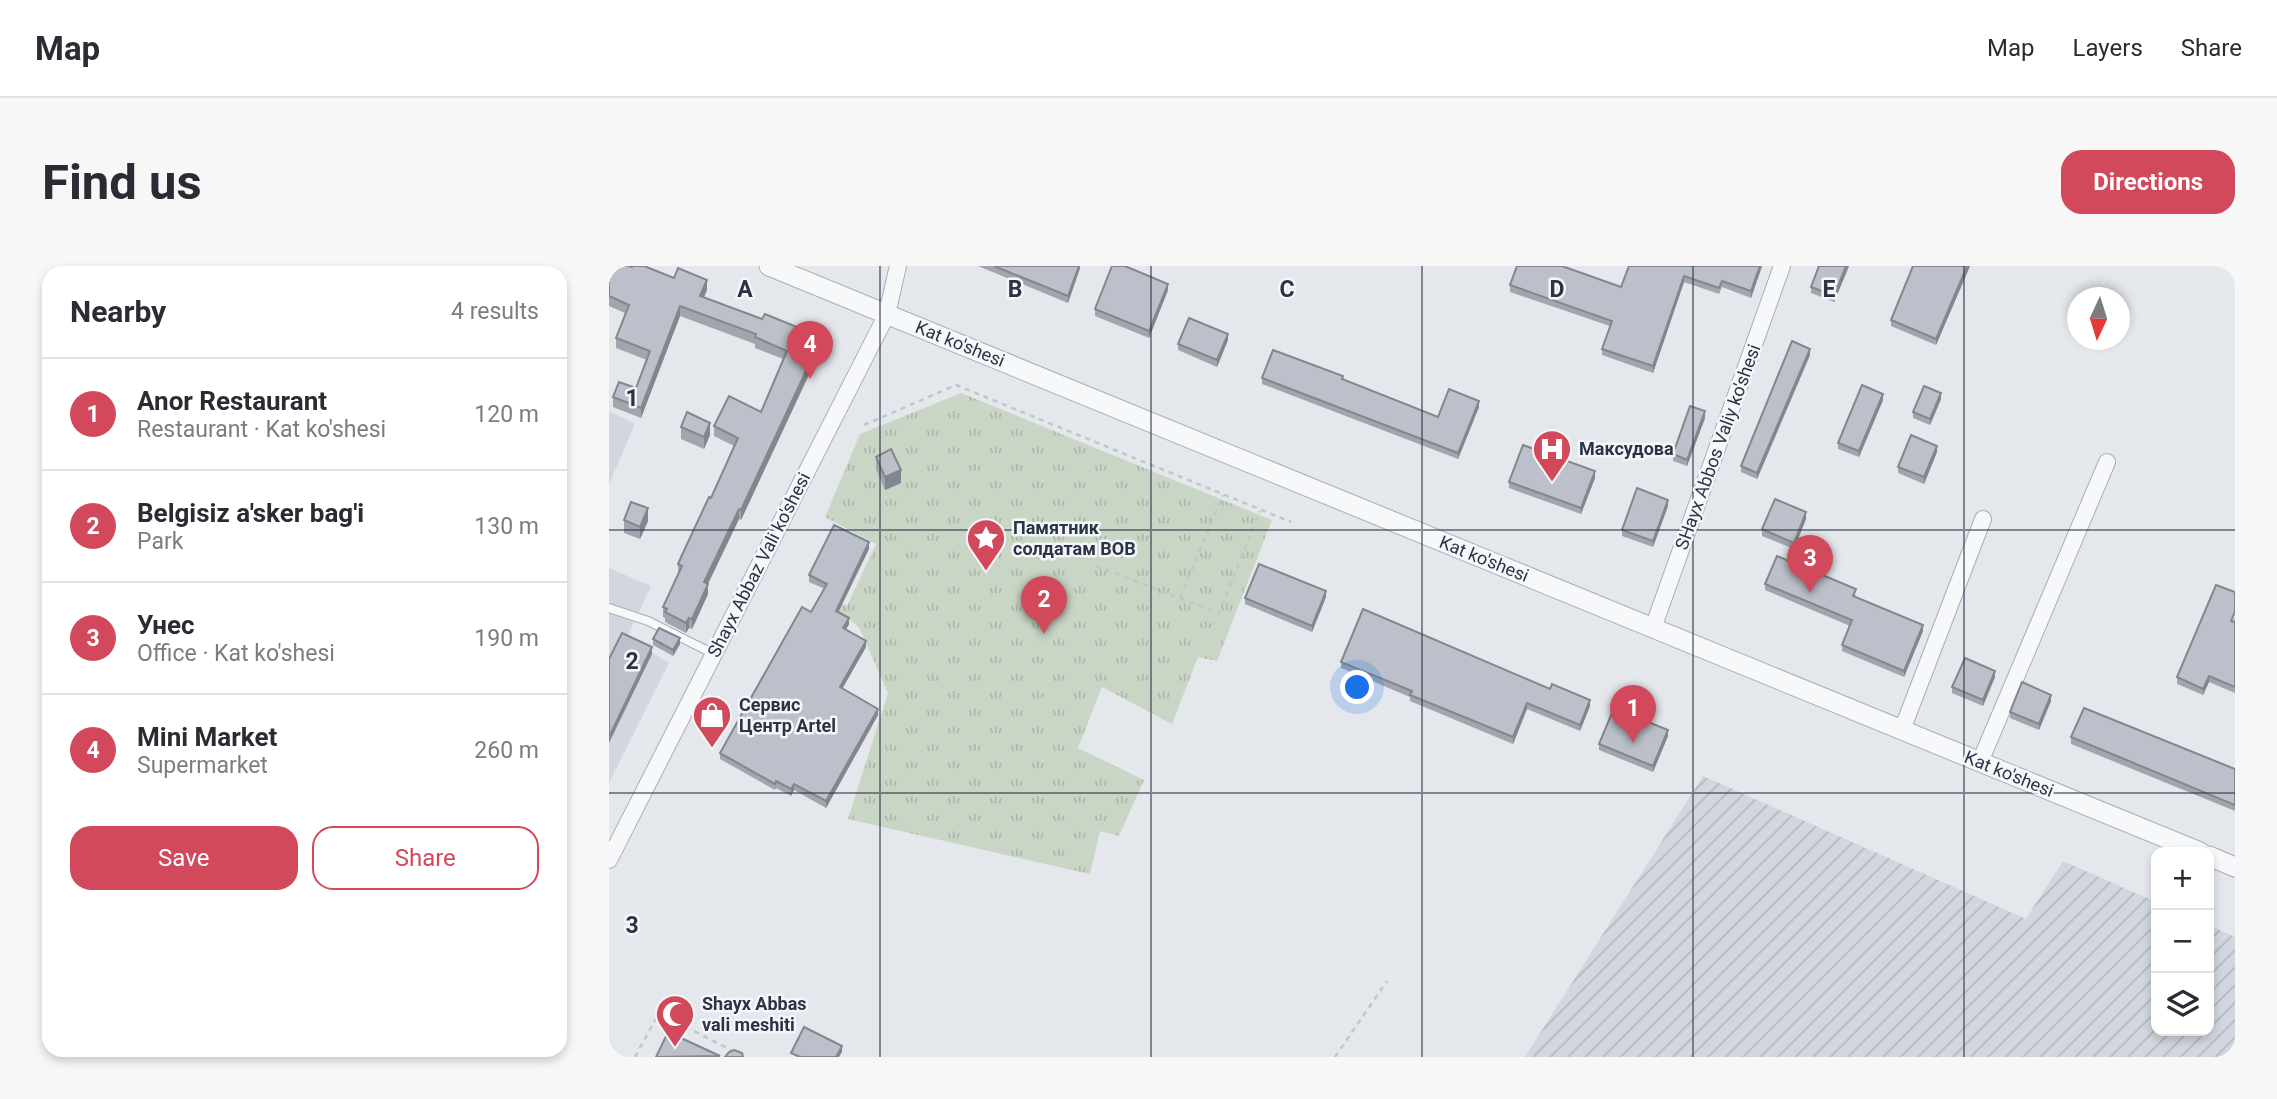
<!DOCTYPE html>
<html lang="en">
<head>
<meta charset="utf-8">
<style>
	:root { --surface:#fff; --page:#f7f7f7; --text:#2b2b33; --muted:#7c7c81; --line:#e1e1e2; --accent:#d1495b }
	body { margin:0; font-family:Roboto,sans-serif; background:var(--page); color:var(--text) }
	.controls { position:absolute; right:21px; bottom:21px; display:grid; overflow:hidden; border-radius:14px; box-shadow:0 4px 10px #0003 }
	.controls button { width:63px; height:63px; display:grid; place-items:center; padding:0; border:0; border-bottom:2px solid var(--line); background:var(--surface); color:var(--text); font:35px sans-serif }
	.compass { position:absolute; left:1458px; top:21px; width:63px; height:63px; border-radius:50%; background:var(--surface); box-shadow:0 4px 10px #0003; rotate:184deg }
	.you { position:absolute; left:749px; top:422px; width:24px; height:24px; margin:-18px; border:5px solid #fff; border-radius:50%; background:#1a73e8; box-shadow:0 0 0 10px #1a73e833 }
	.badge { display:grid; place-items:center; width:46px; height:46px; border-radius:50%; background:var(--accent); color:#fff; font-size:23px; font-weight:700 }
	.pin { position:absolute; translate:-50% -58px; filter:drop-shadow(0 2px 4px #0008) }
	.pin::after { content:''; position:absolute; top:37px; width:24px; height:21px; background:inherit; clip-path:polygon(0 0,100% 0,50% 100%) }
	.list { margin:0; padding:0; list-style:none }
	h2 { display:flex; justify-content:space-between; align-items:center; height:91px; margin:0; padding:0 28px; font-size:30px }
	h2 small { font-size:23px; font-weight:400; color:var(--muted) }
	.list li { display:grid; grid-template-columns:46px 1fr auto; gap:21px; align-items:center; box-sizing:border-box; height:112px; padding:0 28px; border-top:2px solid var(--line) }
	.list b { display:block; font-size:26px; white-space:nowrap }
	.list p { margin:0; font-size:23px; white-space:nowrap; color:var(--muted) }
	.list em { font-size:23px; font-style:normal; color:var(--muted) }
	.actions { display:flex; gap:14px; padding:21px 28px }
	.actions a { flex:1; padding:16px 0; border:2px solid var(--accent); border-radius:21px; text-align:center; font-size:24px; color:var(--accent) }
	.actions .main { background:var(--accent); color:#fff }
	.icon { flex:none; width:38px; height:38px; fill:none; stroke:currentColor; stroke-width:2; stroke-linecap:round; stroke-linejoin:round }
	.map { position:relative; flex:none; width:1626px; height:791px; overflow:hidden; border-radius:21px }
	header { display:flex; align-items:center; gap:42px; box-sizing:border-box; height:98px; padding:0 35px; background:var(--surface); border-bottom:2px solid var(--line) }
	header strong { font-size:33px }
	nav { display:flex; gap:38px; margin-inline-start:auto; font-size:24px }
	.intro { display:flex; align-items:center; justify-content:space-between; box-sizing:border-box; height:168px; padding:0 42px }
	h1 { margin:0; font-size:49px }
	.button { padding:18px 32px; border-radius:21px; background:var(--accent); color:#fff; font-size:24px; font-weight:700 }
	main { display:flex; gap:42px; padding:0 42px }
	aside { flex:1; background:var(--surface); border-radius:21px; box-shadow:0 4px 10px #0003 }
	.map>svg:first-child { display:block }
	.built { fill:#d2d6de }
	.industrial { fill:url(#industrial-furrows) }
	.grass { fill:url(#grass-tufts) }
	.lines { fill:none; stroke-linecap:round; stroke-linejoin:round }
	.service-casing { stroke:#a9aeb7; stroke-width:10 }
	.minor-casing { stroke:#a9aeb7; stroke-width:18 }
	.tertiary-casing { stroke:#a9aeb7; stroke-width:21 }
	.path { stroke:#c2c5cb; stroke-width:2.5; stroke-dasharray:5 5; stroke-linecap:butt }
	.service { stroke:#f7f8fa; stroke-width:8 }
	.minor { stroke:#f7f8fa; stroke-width:16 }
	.tertiary { stroke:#f7f8fa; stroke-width:19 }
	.wall { fill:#a1a5ae }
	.shaded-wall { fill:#83868d }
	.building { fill:#bbc0ca; stroke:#83868d; stroke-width:2 }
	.grid { fill:none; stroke:#2b3445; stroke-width:2; stroke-opacity:0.55 }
	.labels { text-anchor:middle; stroke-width:5; stroke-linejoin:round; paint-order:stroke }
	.street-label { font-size:18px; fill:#2b3445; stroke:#f4f6f9 }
	.poi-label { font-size:18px; font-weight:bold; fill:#2b3445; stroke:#f4f6f9; text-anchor:start }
	.grid-label { font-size:23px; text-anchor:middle; font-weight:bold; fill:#2b3445; stroke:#f4f6f9; stroke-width:5; stroke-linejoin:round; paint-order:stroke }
</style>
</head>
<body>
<header>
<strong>Map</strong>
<nav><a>Map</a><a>Layers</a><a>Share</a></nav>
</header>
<div class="intro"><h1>Find us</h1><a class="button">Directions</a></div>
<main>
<aside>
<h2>Nearby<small>4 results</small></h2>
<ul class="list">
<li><span class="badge">1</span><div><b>Anor Restaurant</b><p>Restaurant · Kat ko'shesi</p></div><em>120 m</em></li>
<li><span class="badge">2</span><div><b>Belgisiz a'sker bag'i</b><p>Park</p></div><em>130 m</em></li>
<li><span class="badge">3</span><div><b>Унес</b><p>Office · Kat ko'shesi</p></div><em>190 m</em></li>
<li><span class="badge">4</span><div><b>Mini Market</b><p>Supermarket</p></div><em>260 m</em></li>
</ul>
<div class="actions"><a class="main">Save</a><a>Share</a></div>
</aside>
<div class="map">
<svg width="1626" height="791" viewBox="0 0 1626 791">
	<defs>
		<pattern id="industrial-furrows" width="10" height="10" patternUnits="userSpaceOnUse" patternTransform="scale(1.75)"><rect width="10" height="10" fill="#d2d6de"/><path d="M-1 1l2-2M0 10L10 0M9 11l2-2" fill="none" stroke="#b4b8c0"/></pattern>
		<pattern id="grass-tufts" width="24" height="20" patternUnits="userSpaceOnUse" patternTransform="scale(1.75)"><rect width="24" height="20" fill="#c9d6c5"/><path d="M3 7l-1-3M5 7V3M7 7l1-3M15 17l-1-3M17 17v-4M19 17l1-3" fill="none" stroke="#adb8ab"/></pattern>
	</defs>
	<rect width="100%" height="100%" fill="#e4e7ec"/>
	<!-- built -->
	<g class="built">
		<polygon points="0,145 26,158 0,218"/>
		<polygon points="0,302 42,320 18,371 60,397 0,517"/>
	</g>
	<!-- industrial -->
	<polygon class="industrial" points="1094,510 1417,653 1454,595 1547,636 1547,765 1600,765 1600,659 1626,671 1626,791 916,791"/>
	<!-- grass -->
	<polygon class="grass" points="352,127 663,254 608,395 589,391 563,458 493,421 469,482 535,514 510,570 491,565 481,608 239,553 279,427 250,361 231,347 207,335 212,328 238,340 267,278 216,251 251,168"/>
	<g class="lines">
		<!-- service casing -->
		<g class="service-casing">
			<polyline id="service" points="0,342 39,355 105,388"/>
		</g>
		<!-- minor casing -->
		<g class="minor-casing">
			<g id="minor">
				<polyline points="1044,362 1173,0"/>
				<polyline points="1293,464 1374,253"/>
				<polyline points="1371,496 1498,196"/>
				<polyline points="0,594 278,48 289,0"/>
			</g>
		</g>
		<!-- tertiary casing -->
		<g class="tertiary-casing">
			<g id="tertiary">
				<polyline points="160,0 1591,586"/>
				<polyline points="1600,590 1626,601"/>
			</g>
		</g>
		<!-- path -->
		<g class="path">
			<polyline points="255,159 347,119 682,256"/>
			<polyline points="487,300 610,347 651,245"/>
			<polyline points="571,332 614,229"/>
			<polyline points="26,791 50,747 124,785"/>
			<polyline points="726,791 778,715"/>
		</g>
		<!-- service -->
		<use href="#service" class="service"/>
		<!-- minor -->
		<use href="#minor" class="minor"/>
		<!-- tertiary -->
		<use href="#tertiary" class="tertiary"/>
	</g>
	<!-- wall -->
	<g class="wall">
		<polygon points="0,0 98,24 95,31 204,100 132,254 130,253 99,318 99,328 90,348 83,363 80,362 77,367 56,356 56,352 54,351 54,341 69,308 69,298 102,232 125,180 105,170 105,160 152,146 174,93 146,82 146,78 71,50 32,152 4,141 4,131 27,122 38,94 7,82 7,72 16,47 0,40"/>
		<polygon points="369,0 471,0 471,2 459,37"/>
		<polygon points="1020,0 1153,0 1142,32 1113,21 1110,28 1075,16 1044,107 993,89 993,83 1001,60 901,26 901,19 1012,21"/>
		<polygon points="1240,0 1225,36 1202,27 1202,21"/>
		<polygon points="1361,0 1327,79 1282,60 1282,54"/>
		<polygon points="559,24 540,72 486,50 486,43"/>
		<polygon points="619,74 608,101 569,84 569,78"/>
		<polygon points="1201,89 1148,213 1132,206 1132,200"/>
		<polygon points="653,112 734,114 829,151 870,141 849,193 653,118"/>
		<polygon points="1332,133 1321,159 1304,152 1304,146"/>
		<polygon points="1274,134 1250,191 1229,183 1229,177"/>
		<polygon points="1096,152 1078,200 1064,195 1064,188"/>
		<polygon points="72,161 101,169 95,183 72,173"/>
		<polygon points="1328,186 1315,218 1289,207 1289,201"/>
		<polygon points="267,191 292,217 276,224 267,203"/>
		<polygon points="986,212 972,248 900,222 900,216"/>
		<polygon points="1059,240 1044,281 1013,270 1013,264"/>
		<polygon points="1197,253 1185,283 1153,270 1153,263"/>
		<polygon points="15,254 39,255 31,273 15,267"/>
		<polygon points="260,283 229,346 240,358 237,364 257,381 233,422 269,449 217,542 185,524 182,530 167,522 166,524 111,493 111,487 202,346 216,323 200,316 200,309"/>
		<polygon points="1156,318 1247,329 1246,331 1314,365 1295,411 1233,385 1233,379 1241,360 1156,324"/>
		<polygon points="717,331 703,366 636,338 636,332"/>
		<polygon points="1626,352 1625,356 1626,356 1626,427 1600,416 1594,429 1568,418 1568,411"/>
		<polygon points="44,373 71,378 64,390 44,379"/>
		<polygon points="732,396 981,440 971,465 918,443 904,478 801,435 801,431 732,402"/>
		<polygon points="1386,411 1374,440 1343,427 1343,421"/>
		<polygon points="1442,435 1430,464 1401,452 1401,446"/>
		<polygon points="1059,470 1044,506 990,484 990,478"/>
		<polygon points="1462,471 1626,503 1626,545 1462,478"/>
	</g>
	<!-- shaded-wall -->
	<g class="shaded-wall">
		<polygon points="470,0 471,0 471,2 459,37 459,30"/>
		<polygon points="1151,0 1153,0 1142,32 1142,25"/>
		<polygon points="1237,0 1240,0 1225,36 1225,30"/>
		<polygon points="1358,0 1361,0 1327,79 1327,73"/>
		<polygon points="1075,10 1075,16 1044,107 1044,100"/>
		<polygon points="98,14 98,24 91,40 91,30"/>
		<polygon points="559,18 559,24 540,72 540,65"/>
		<polygon points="71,40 71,50 32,152 32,142"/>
		<polygon points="619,68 619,74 608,101 608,94"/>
		<polygon points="1201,83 1201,89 1148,213 1148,207"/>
		<polygon points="204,90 204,100 132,254 132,244"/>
		<polygon points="1332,127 1332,133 1321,159 1321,153"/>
		<polygon points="1274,128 1274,134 1250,191 1250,185"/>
		<polygon points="870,135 870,141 849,193 849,187"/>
		<polygon points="1096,145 1096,152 1078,200 1078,194"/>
		<polygon points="101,157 101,169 95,183 95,171"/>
		<polygon points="1328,180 1328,186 1315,218 1315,211"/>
		<polygon points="292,204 292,217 276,224 276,211"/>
		<polygon points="986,205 986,212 972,248 972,242"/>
		<polygon points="1059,234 1059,240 1044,281 1044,275"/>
		<polygon points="39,242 39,255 31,273 31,261"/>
		<polygon points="130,243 130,253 95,326 95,316"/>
		<polygon points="1197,246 1197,253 1185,283 1185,277"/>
		<polygon points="260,276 260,283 227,351 227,345"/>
		<polygon points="99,318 99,328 83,363 83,353"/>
		<polygon points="717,325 717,331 703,366 703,360"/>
		<polygon points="80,352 80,362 77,367 77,357"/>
		<polygon points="240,352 240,358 234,368 234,362"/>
		<polygon points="1314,359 1314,365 1295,411 1295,405"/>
		<polygon points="71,372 71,378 64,390 64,384"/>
		<polygon points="257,375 257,381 231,427 231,421"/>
		<polygon points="43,381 43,388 0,477 0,471"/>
		<polygon points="1386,405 1386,411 1374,440 1374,434"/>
		<polygon points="1600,410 1600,416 1594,429 1594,423"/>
		<polygon points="1442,429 1442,435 1430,464 1430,458"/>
		<polygon points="981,434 981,440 971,465 971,459"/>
		<polygon points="918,437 918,443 904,478 904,471"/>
		<polygon points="269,443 269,449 217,542 217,535"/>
		<polygon points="1059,464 1059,470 1044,506 1044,500"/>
		<polygon points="185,518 185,524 182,530 182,523"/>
		<polygon points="233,780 233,786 230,791 227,791"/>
	</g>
	<!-- building -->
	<g class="building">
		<polygon points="0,0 20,0 23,1 24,0 35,0 65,12 69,2 98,14 91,30 153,53 156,48 200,66 204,90 132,244 130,243 95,316 99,318 90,338 83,353 80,352 77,357 56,346 58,343 54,341 73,300 69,298 73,289 100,231 102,232 129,172 105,160 120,130 152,146 178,85 146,71 147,68 71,40 32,142 4,131 10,116 27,122 41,85 7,72 20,39 0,30"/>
		<polygon points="385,0 470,0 459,30"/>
		<polygon points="503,0 516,0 559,18 540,65 486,43"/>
		<polygon points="908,0 953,0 1012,21 1020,0 1151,0 1142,25 1113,15 1110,22 1075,10 1044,100 993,83 1003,55 901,19"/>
		<polygon points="1210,0 1237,0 1225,30 1202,21"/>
		<polygon points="1304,0 1358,0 1327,73 1282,54"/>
		<polygon points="580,52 619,68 608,94 569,78"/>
		<polygon points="1183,75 1201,83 1148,207 1132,200"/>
		<polygon points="664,84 734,110 733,113 829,151 840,123 870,135 849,187 653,112"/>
		<polygon points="1253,119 1274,128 1250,185 1229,177"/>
		<polygon points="1315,120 1332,127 1321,153 1304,146"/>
		<polygon points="1081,140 1096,145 1078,194 1064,188"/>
		<polygon points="78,146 101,157 95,171 72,161"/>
		<polygon points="1302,169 1328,180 1315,211 1289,201"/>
		<polygon points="914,179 986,205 972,242 900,216"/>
		<polygon points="282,183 292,204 276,211 267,191"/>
		<polygon points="1028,222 1059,234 1044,275 1013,264"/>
		<polygon points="1166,233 1197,246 1185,277 1153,263"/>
		<polygon points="22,236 39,242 31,261 15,254"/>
		<polygon points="225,259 260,276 227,345 240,352 234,362 257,375 231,421 269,443 217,535 185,518 182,523 167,515 166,518 111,487 193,341 202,346 218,318 200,309"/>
		<polygon points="1168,290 1247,323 1244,330 1314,359 1295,405 1233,379 1243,354 1156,318"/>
		<polygon points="650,298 717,325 703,360 636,332"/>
		<polygon points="1607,319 1626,326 1626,346 1622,355 1626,356 1626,421 1600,410 1594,423 1568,411"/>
		<polygon points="754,343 941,423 943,418 981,434 971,459 918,437 904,471 801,429 803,425 732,396"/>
		<polygon points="50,362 71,372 64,384 44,373"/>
		<polygon points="13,367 43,381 0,471 0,393"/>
		<polygon points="1356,392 1386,405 1374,434 1343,421"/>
		<polygon points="1413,416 1442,429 1430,458 1401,446"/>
		<polygon points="1005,442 1059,464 1044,500 990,478"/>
		<polygon points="1475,442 1626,503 1626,539 1462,471"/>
		<polygon points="195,761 233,780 227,791 191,791 182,787"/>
		<polygon points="59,766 111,790 47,791"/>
		<polygon points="125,784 133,787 134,791 116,791 120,786"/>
	</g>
	<!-- grid -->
	<path class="grid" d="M 271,0 L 271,791M 542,0 L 542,791M 813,0 L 813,791M 1084,0 L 1084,791M 1355,0 L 1355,791M 0,264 L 1626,264M 0,527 L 1626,527"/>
	<!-- icons -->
	<defs>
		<g id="hospital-pin" transform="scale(2.0125)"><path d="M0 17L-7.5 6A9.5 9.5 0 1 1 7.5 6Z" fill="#d1495b" stroke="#f4f6f9"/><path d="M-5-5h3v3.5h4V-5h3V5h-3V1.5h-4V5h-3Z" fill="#fff"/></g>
		<g id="sight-pin" transform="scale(2.0125)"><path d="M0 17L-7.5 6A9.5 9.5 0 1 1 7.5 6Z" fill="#d1495b" stroke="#f4f6f9"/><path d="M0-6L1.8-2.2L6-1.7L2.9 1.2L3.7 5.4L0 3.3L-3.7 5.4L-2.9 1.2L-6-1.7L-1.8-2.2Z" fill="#fff"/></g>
		<g id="shop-pin" transform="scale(2.0125)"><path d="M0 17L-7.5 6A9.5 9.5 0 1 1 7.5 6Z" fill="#d1495b" stroke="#f4f6f9"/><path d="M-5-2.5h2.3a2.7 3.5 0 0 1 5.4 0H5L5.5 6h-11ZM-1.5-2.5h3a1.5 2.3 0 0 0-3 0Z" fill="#fff"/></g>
		<g id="mosque-pin" transform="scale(2.0125)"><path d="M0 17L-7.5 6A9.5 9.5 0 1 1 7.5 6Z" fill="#d1495b" stroke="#f4f6f9"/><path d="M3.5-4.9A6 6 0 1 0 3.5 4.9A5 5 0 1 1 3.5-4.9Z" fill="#fff"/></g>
	</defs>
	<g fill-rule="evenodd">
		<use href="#hospital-pin" x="943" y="183"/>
		<use href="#sight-pin" x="377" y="272"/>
		<use href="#shop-pin" x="103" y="449"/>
		<use href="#mosque-pin" x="66" y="748"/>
	</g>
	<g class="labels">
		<!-- street labels -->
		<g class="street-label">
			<text transform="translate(351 78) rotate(22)" y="6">Kat ko'shesi</text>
			<text transform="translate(1109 181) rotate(-70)" y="6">SHayx Abbos Valiy ko'shesi</text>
			<text transform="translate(875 293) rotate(22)" y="6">Kat ko'shesi</text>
			<text transform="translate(150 299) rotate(-63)" y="6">Shayx Abbaz Vali ko'shesi</text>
			<text transform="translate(1400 508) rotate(22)" y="6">Kat ko'shesi</text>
		</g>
		<!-- poi labels -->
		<g class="poi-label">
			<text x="970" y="189">Максудова</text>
			<text x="404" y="268">Памятник<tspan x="404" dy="21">солдатам ВОВ</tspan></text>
			<text x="130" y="445">Сервис<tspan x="130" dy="21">Центр Artel</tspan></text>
			<text x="93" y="744">Shayx Abbas<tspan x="93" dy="21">vali meshiti</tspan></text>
		</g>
	</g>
	<g class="grid-label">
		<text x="136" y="31">A</text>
		<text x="406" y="31">B</text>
		<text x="678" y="31">C</text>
		<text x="948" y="31">D</text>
		<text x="1220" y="31">E</text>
		<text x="23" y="140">1</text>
		<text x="23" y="403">2</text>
		<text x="23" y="667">3</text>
	</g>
</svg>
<div class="controls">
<button>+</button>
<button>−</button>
<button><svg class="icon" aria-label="layers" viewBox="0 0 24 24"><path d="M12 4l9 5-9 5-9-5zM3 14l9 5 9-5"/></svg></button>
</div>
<svg class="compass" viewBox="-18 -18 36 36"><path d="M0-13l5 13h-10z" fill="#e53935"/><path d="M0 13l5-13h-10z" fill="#7c7c81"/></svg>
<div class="you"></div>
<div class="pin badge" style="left:1024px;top:477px">1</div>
<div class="pin badge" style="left:435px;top:368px">2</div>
<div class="pin badge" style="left:1201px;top:327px">3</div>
<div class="pin badge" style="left:201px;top:113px">4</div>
</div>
</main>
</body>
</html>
